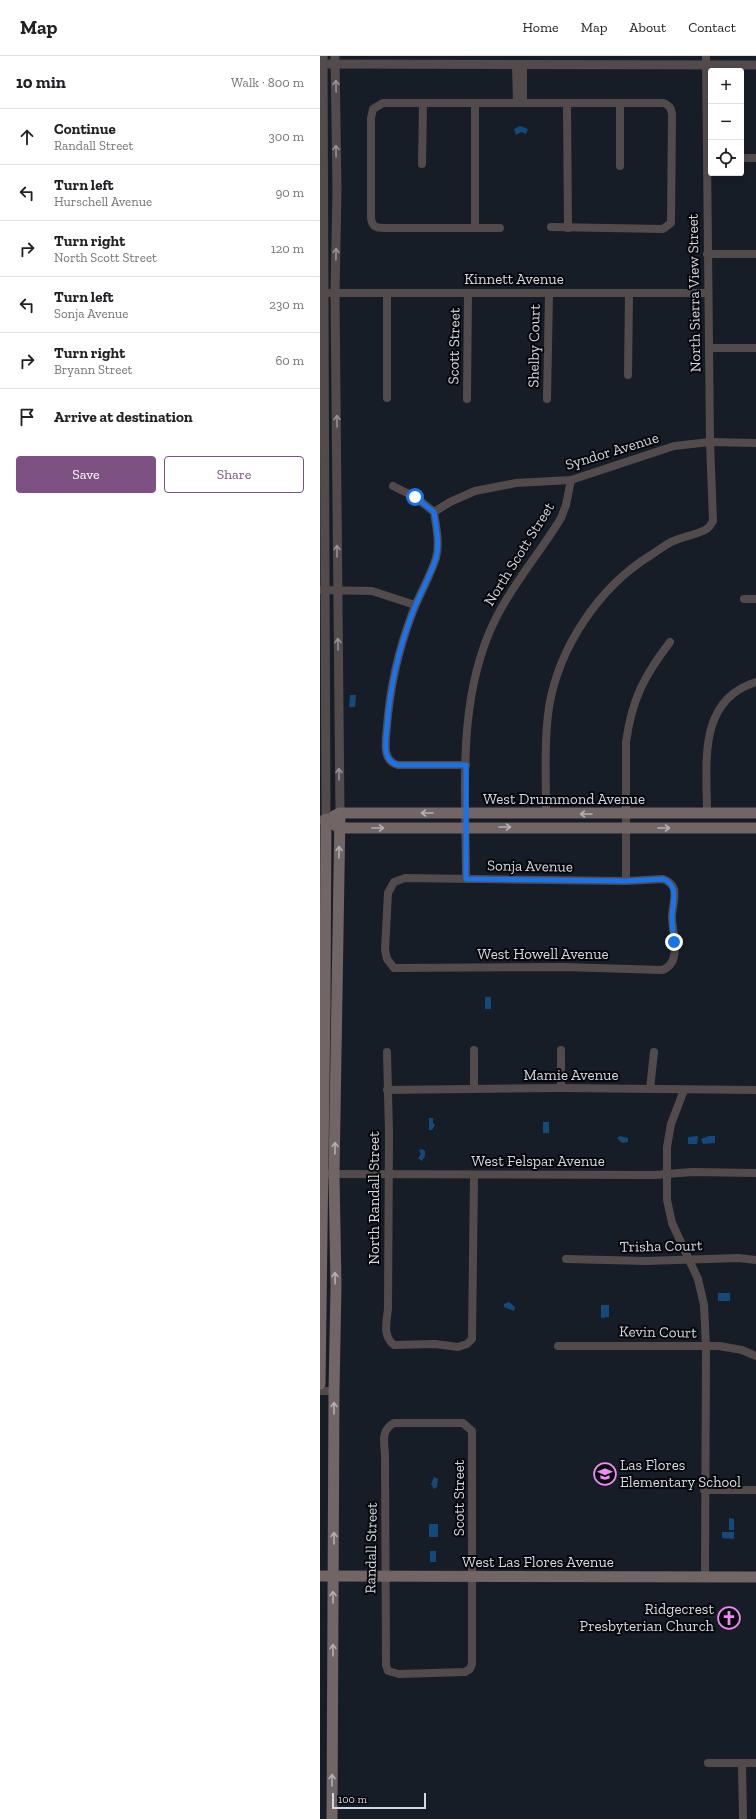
<!DOCTYPE html>
<html lang="en">
<head>
<meta charset="utf-8">
<style>
	:root { --surface:#fff; --page:#f6f6f6; --text:#202124; --muted:#757577; --line:#e0e0e0; --accent:#7d5182 }
	body { margin:0; font-family:"Zilla Slab",serif; background:var(--page); color:var(--text) }
	.controls { position:absolute; right:12px; top:12px; display:grid; overflow:hidden; border-radius:4px; box-shadow:0 2px 6px #0003 }
	.controls button { width:36px; height:36px; display:grid; place-items:center; padding:0; border:0; border-bottom:1px solid var(--line); background:var(--surface); color:var(--text); font:20px sans-serif }
	.scale { position:absolute; left:12px; bottom:10px; width:94px; box-sizing:border-box; padding-left:4px; border:2px solid #d5d8e0; border-top:0; font-size:11px; line-height:14px; white-space:nowrap; color:#d5d8e0; -webkit-text-stroke:3px #05070b; paint-order:stroke }
	.stop { position:absolute; width:12px; height:12px; margin:-9px; border:3px solid #1a73e8; border-radius:50%; background:#fff }
	.stop.end { background:#1a73e8; border-color:#fff; box-shadow:0 1px 4px #0008 }
	.list { margin:0; padding:0; list-style:none }
	h2 { display:flex; justify-content:space-between; align-items:center; height:52px; margin:0; padding:0 16px; font-size:17px }
	h2 small { font-size:13px; font-weight:400; color:var(--muted) }
	.list li { display:grid; grid-template-columns:26px 1fr auto; gap:12px; align-items:center; box-sizing:border-box; height:56px; padding:0 16px; border-top:1px solid var(--line) }
	.list b { display:block; font-size:15px; white-space:nowrap }
	.list p { margin:0; font-size:13px; white-space:nowrap; color:var(--muted) }
	.list em { font-size:13px; font-style:normal; color:var(--muted) }
	.actions { display:flex; gap:8px; padding:12px 16px }
	.actions a { flex:1; padding:9px 0; border:1px solid var(--accent); border-radius:4px; text-align:center; font-size:14px; color:var(--accent) }
	.actions .main { background:var(--accent); color:#fff }
	.icon { flex:none; width:22px; height:22px; fill:none; stroke:currentColor; stroke-width:2; stroke-linecap:round; stroke-linejoin:round }
	.map { position:relative; flex:none; width:436px; height:1763px; overflow:hidden }
	header { display:flex; align-items:center; gap:24px; box-sizing:border-box; height:56px; padding:0 20px; background:var(--surface); border-bottom:1px solid var(--line) }
	header strong { font-size:19px }
	nav { display:flex; gap:22px; margin-inline-start:auto; font-size:14px }
	main { display:flex }
	aside { flex:1; background:var(--surface) }
	.map>svg:first-child { display:block }
	.water { fill:#14497b }
	.lines { fill:none; stroke-linecap:round; stroke-linejoin:round }
	.minor { stroke:#534b4b; stroke-width:8 }
	.tertiary { stroke:#534b4b; stroke-width:9 }
	.secondary { stroke:#716565; stroke-width:11 }
	.oneway { stroke:#949296 }
	.oneway2 { stroke:#b2b0b5 }
	.route { stroke:#1a73e8; stroke-width:5 }
	.labels { text-anchor:middle; stroke-width:4; stroke-linejoin:round; paint-order:stroke }
	.street-label { font-size:15px; fill:#d5d8e0; stroke:#05070b }
	.poi-label { font-size:15px; fill:#d5d8e0; stroke:#05070b; text-anchor:start }
</style>
</head>
<body>
<header>
<strong>Map</strong>
<nav><a>Home</a><a>Map</a><a>About</a><a>Contact</a></nav>
</header>
<main>
<aside>
<h2>10 min<small>Walk · 800 m</small></h2>
<ul class="list">
<li><svg class="icon" aria-label="ahead" viewBox="0 0 24 24"><path d="M12 20V5M6 11l6-6 6 6"/></svg><div><b>Continue</b><p>Randall Street</p></div><em>300 m</em></li>
<li><svg class="icon" aria-label="left" viewBox="0 0 24 24"><path d="M17 20v-9H6M10 6l-5 5 5 5"/></svg><div><b>Turn left</b><p>Hurschell Avenue</p></div><em>90 m</em></li>
<li><svg class="icon" aria-label="right" viewBox="0 0 24 24"><path d="M7 20v-9h11M14 6l5 5-5 5"/></svg><div><b>Turn right</b><p>North Scott Street</p></div><em>120 m</em></li>
<li><svg class="icon" aria-label="left" viewBox="0 0 24 24"><path d="M17 20v-9H6M10 6l-5 5 5 5"/></svg><div><b>Turn left</b><p>Sonja Avenue</p></div><em>230 m</em></li>
<li><svg class="icon" aria-label="right" viewBox="0 0 24 24"><path d="M7 20v-9h11M14 6l5 5-5 5"/></svg><div><b>Turn right</b><p>Bryann Street</p></div><em>60 m</em></li>
<li><svg class="icon" aria-label="arrive" viewBox="0 0 24 24"><path d="M6 21V4h12l-3 4 3 4H6"/></svg><div><b>Arrive at destination</b></div></li>
</ul>
<div class="actions"><a class="main">Save</a><a>Share</a></div>
</aside>
<div class="map">
<svg width="436" height="1763" viewBox="0 0 436 1763">
	<rect width="100%" height="100%" fill="#171d27"/>
	<!-- water -->
	<g class="water">
		<polygon points="200,70 208,73 206,78 201,76 196,79 194,73"/>
		<polygon points="30,639 36,639 35,651 29,651"/>
		<rect x="165" y="941" width="6" height="12"/>
		<polygon points="109,1062 113,1062 113,1067 115,1069 112,1074 109,1074"/>
		<rect x="223" y="1066" width="6" height="11"/>
		<polygon points="300,1080 308,1082 308,1086 302,1087 297,1082"/>
		<polygon points="378,1080 377,1088 368,1088 368,1081"/>
		<polygon points="389,1080 395,1080 395,1087 383,1088 381,1083"/>
		<polygon points="102,1093 105,1095 105,1100 102,1105 98,1102 101,1098 99,1094"/>
		<rect x="398" y="1237" width="12" height="8"/>
		<polygon points="189,1246 195,1251 194,1255 184,1251 184,1248"/>
		<polygon points="281,1249 289,1249 289,1261 281,1262"/>
		<polygon points="114,1421 118,1423 117,1431 114,1433 111,1428"/>
		<polygon points="409,1462 414,1463 414,1474 409,1474"/>
		<rect x="109" y="1468" width="9" height="13"/>
		<polygon points="402,1476 414,1476 414,1483 402,1482"/>
		<rect x="110" y="1495" width="6" height="11"/>
	</g>
	<g class="lines">
		<!-- minor -->
		<g class="minor">
			<polyline points="196,8 197,47"/>
			<polyline points="203,8 203,47"/>
			<polyline points="155,47 155,172"/>
			<polyline points="247,48 248,172"/>
			<polyline points="300,48 300,110"/>
			<polyline points="421,102 436,102"/>
			<polyline points="102,108 103,47"/>
			<path d="M 180,172 L 65,172 C 56,172 52,171 51,162 L 51,62 L 53,53 L 63,47 L 344,47 C 350,50 351,52 352,58 L 351,167 L 343,173 L 231,171"/>
			<polyline points="387,198 436,198"/>
			<polyline points="0,237 388,237"/>
			<polyline points="389,292 436,292"/>
			<polyline points="308,319 309,237"/>
			<polyline points="67,342 67,237"/>
			<polyline points="147,343 148,237"/>
			<polyline points="227,343 229,238"/>
			<path d="M 73,430 L 95,441 L 114,456 C 116,471 120,487 116,502 C 110,521 99,539 92,558 C 78,595 70,631 67,670 C 66,684 61,705 78,709 L 146,709"/>
			<polyline points="114,456 130,446 155,435 196,427 251,424 354,390 390,386 436,387"/>
			<polyline points="0,534 52,535 95,549"/>
			<polyline points="424,543 436,543"/>
			<path d="M 387,756 C 387,708 377,644 436,626"/>
			<path d="M 226,757 C 226,722 224,686 229,651 C 239,591 279,531 331,499 C 337,495 344,490 351,486 C 362,481 375,479 385,474 C 389,472 391,469 393,465 L 390,386 L 386,0"/>
			<path d="M 85,822 L 306,825 L 343,823 C 348,825 352,827 354,833 C 356,842 352,852 352,861 C 352,877 363,907 342,914 L 243,911 L 74,912 L 67,903 L 65,894 L 68,837 L 74,826 Z"/>
			<path d="M 146,823 C 146,737 136,643 175,564 C 193,527 220,497 241,462 L 246,449 L 251,424"/>
			<path d="M 306,825 L 306,686 C 312,643 324,620 350,586"/>
			<polyline points="241,994 241,1032"/>
			<path d="M 67,996 L 69,1077 L 68,1252 C 67,1265 62,1280 74,1289 L 115,1288 L 138,1291 L 147,1288 L 152,1283 L 154,1120"/>
			<polyline points="154,1033 154,994"/>
			<polyline points="330,1033 334,996"/>
			<polyline points="67,1034 241,1032 436,1034"/>
			<polyline points="364,1034 351,1068 347,1091 347,1144 352,1167 378,1223 384,1249 386,1291 385,1521"/>
			<polyline points="9,1118 335,1119 372,1116 436,1117"/>
			<polyline points="246,1203 326,1205 418,1202 436,1204"/>
			<polyline points="238,1290 399,1290 422,1294 436,1300"/>
			<polyline points="0,1335 14,1335"/>
			<path d="M 74,1367 L 143,1367 L 152,1375 L 152,1608 L 150,1613 L 145,1616 L 79,1618 L 68,1615 L 66,1609 L 65,1398 C 64,1385 61,1374 74,1367 Z"/>
			<polyline points="384,1434 436,1434"/>
			<polyline points="388,1707 436,1707"/>
			<polyline points="422,1707 423,1763"/>
		</g>
		<!-- tertiary -->
		<g class="tertiary">
			<polyline points="15,0 17,134 15,237 20,757"/>
			<polyline points="9,8 436,9"/>
			<polyline points="0,764 6,763 3,0"/>
		</g>
		<!-- secondary -->
		<g class="secondary">
			<polyline points="14,760 20,757 436,757"/>
			<polyline points="13,768 19,772 436,772"/>
			<polyline points="0,1328 5,951 6,763"/>
			<polyline points="0,1520 436,1521"/>
			<polyline points="12,1763 14,1335 16,1230 14,1118 20,757"/>
		</g>
	</g>
	<!-- one-way arrows -->
	<defs><path id="oneway-shaft" d="M-6 0H5M1.5-3L5.5 0L1.5 3" fill="none" stroke-width="1.6" stroke-linecap="round" stroke-linejoin="round"/></defs>
	<g class="oneway">
		<use href="#oneway-shaft" transform="translate(16 30) rotate(-91)"/>
		<use href="#oneway-shaft" transform="translate(16 95) rotate(-91)"/>
		<use href="#oneway-shaft" transform="translate(16 198) rotate(-89)"/>
		<use href="#oneway-shaft" transform="translate(17 365) rotate(-91)"/>
		<use href="#oneway-shaft" transform="translate(17 495) rotate(-90)"/>
		<use href="#oneway-shaft" transform="translate(18 588) rotate(-91)"/>
		<use href="#oneway-shaft" transform="translate(19 718) rotate(-91)"/>
	</g>
	<g class="oneway2">
		<use href="#oneway-shaft" transform="translate(107 757) rotate(180)"/>
		<use href="#oneway-shaft" transform="translate(266 758) rotate(-180)"/>
		<use href="#oneway-shaft" transform="translate(185 771)"/>
		<use href="#oneway-shaft" transform="translate(58 772)"/>
		<use href="#oneway-shaft" transform="translate(344 772)"/>
		<use href="#oneway-shaft" transform="translate(19 796) rotate(-89)"/>
		<use href="#oneway-shaft" transform="translate(15 1092) rotate(-89)"/>
		<use href="#oneway-shaft" transform="translate(15 1222) rotate(-91)"/>
		<use href="#oneway-shaft" transform="translate(14 1352) rotate(-90)"/>
		<use href="#oneway-shaft" transform="translate(14 1482) rotate(-90)"/>
		<use href="#oneway-shaft" transform="translate(13 1541) rotate(-90)"/>
		<use href="#oneway-shaft" transform="translate(13 1594) rotate(-90)"/>
		<use href="#oneway-shaft" transform="translate(12 1724) rotate(-89)"/>
	</g>
	<g class="lines">
		<!-- route -->
		<path class="route" d="M 95,441 L 114,456 C 116,471 120,487 116,502 C 110,521 99,539 92,558 C 78,595 70,631 67,670 C 66,684 61,705 78,709 L 146,709 L 146,823 L 306,825 L 343,823 C 360,829 352,848 352,861 C 352,870 353,878 354,886"/>
	</g>
	<!-- icons -->
	<defs>
		<g id="school-ring" transform="scale(1.15)"><circle r="9.5" fill="#05070b" stroke="#ef8bf6" stroke-width="1.5"/><path d="M0-5L7-2L0 1L-7-2ZM-4 1L0 2.5L4 1V4Q0 6-4 4Z" fill="#ef8bf6"/></g>
		<g id="church-ring" transform="scale(1.15)"><circle r="9.5" fill="#05070b" stroke="#ef8bf6" stroke-width="1.5"/><path d="M-1.2-6h2.4v3.5h3.3v2.4h-3.3V6h-2.4V-.1h-3.3v-2.4h3.3Z" fill="#ef8bf6"/></g>
	</defs>
	<g fill-rule="evenodd">
		<use href="#school-ring" x="285" y="1418"/>
		<use href="#church-ring" x="409" y="1562"/>
	</g>
	<g class="labels">
		<!-- street labels -->
		<g class="street-label">
			<text x="194" y="228">Kinnett Avenue</text>
			<text transform="translate(374 237) rotate(-91)" y="5">North Sierra View Street</text>
			<text transform="translate(134 290) rotate(-89)" y="5">Scott Street</text>
			<text transform="translate(214 290) rotate(-89)" y="5">Shelby Court</text>
			<text transform="translate(292 395) rotate(-17)" y="5">Syndor Avenue</text>
			<text transform="translate(199 498) rotate(-58)" y="5">North Scott Street</text>
			<text x="244" y="748">West Drummond Avenue</text>
			<text transform="translate(210 810) rotate(1)" y="5">Sonja Avenue</text>
			<text x="223" y="903">West Howell Avenue</text>
			<text x="251" y="1024">Mamie Avenue</text>
			<text x="218" y="1110">West Felspar Avenue</text>
			<text transform="translate(54 1142) rotate(-90)" y="5">North Randall Street</text>
			<text transform="translate(341 1190) rotate(-1)" y="5">Trisha Court</text>
			<text transform="translate(338 1276) rotate(1)" y="5">Kevin Court</text>
			<text transform="translate(139 1442) rotate(-90)" y="5">Scott Street</text>
			<text transform="translate(51 1492) rotate(-89)" y="5">Randall Street</text>
			<text x="218" y="1511">West Las Flores Avenue</text>
		</g>
		<!-- poi labels -->
		<g class="poi-label">
			<text x="300" y="1414">Las Flores<tspan x="300" dy="17">Elementary School</tspan></text>
			<text x="394" y="1558" text-anchor="end">Ridgecrest<tspan x="394" dy="17">Presbyterian Church</tspan></text>
		</g>
	</g>
</svg>
<div class="controls">
<button>+</button>
<button>−</button>
<button><svg class="icon" aria-label="locate" viewBox="0 0 24 24"><circle cx="12" cy="12" r="6"/><path d="M12 2v4M12 18v4M2 12h4M18 12h4"/></svg></button>
</div>
<div class="scale">100 m</div>
<div class="stop" style="left:95px;top:441px"></div>
<div class="stop end" style="left:354px;top:886px"></div>
</div>
</main>
</body>
</html>
